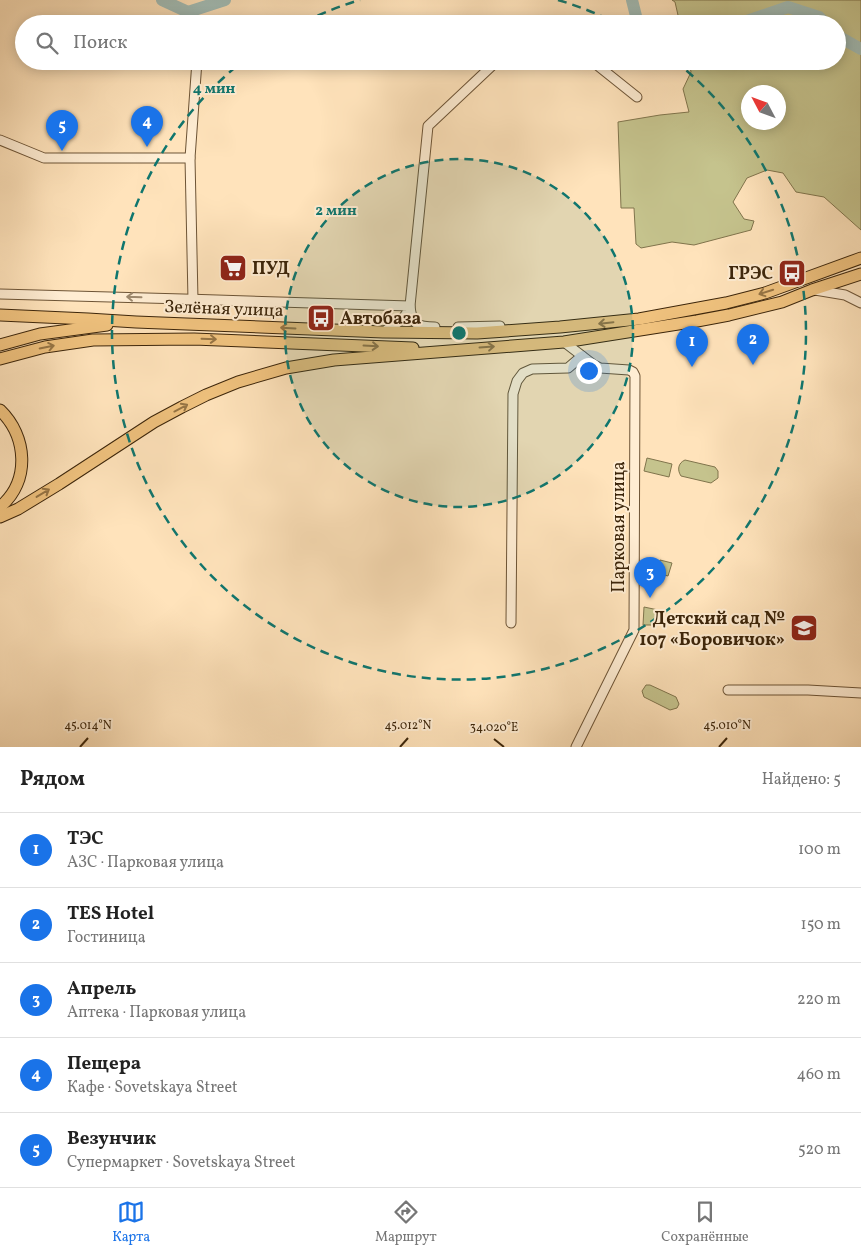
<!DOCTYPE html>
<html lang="ru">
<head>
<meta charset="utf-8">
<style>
	:root { --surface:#fff; --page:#f6f6f6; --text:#222; --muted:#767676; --line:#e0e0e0; --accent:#1a73e8 }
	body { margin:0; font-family:Vollkorn,serif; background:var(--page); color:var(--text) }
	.compass { position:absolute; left:741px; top:85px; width:45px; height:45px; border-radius:50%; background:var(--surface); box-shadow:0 2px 12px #0003; rotate:311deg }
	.you { position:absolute; left:588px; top:370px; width:18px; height:18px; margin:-12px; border:4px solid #fff; border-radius:50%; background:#1a73e8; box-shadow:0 0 0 8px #1a73e833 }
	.badge { display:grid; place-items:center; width:32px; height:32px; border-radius:50%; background:var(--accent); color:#fff; font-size:16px; font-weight:700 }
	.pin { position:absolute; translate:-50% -41px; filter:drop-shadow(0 1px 2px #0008) }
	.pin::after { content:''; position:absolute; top:26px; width:18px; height:15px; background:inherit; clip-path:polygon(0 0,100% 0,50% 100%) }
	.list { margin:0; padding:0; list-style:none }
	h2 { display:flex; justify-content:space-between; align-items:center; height:65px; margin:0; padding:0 20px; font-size:21px }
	h2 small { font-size:16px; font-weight:400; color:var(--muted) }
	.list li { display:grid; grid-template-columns:32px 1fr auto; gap:15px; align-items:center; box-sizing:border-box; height:75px; padding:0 20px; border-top:1px solid var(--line) }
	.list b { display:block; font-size:19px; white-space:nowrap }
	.list p { margin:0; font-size:16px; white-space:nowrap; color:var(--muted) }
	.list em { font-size:16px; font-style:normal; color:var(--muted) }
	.icon { flex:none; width:28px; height:28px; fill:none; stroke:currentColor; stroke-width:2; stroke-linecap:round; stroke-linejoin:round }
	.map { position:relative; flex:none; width:861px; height:747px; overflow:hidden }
	.search { position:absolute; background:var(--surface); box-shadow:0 2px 12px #0003; left:15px; right:15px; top:15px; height:55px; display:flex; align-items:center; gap:12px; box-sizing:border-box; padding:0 18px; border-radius:28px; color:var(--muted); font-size:19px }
	.sheet { height:440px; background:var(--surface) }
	nav { display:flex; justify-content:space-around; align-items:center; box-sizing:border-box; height:70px; border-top:1px solid var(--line); background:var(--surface); font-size:14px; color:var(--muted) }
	nav a { display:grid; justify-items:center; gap:2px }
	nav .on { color:var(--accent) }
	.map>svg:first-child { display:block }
	.green { fill:#c5c38d; stroke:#80744c; fill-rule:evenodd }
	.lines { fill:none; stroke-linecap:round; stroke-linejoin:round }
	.river { stroke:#a2bdb7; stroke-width:12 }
	.minor-casing { stroke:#6d5436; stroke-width:11 }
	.major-casing { stroke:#3c250a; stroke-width:13 }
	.minor { stroke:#ffedd3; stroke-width:9 }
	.major { stroke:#f0c27e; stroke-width:11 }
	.oneway { stroke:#967444 }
	.oneway2 { stroke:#9e896e }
	.ticks { fill:none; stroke:#3c250a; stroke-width:2 }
	.ring { fill:none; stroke:#0f766e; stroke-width:2.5; stroke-dasharray:9 6 }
	.labels { text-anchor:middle; stroke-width:4; stroke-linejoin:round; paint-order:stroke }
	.poi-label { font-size:18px; font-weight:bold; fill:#3c250a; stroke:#ffedd3; text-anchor:start }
	.street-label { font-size:18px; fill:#3c250a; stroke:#ffedd3 }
	.ticks-label { font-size:12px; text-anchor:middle; fill:#3c250a; stroke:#ffedd3; stroke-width:4; stroke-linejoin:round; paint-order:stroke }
	.centre { fill:#0f766e; stroke:#ffedd3; stroke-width:2.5 }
	.ring-label { font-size:15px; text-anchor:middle; font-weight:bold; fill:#0f766e; stroke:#ffedd3; stroke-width:4; stroke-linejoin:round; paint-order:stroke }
</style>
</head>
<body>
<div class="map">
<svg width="861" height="747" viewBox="0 0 861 747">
	<rect width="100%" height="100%" fill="#ffe3bb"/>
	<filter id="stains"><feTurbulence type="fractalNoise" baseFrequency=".004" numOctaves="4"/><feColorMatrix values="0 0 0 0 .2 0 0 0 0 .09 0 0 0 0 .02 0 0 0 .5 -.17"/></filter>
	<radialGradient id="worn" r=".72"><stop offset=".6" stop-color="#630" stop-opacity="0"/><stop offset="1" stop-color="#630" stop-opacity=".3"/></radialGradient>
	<!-- green -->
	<g class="green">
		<path d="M 672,0 L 861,0 L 861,230 L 824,197 L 796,192 L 783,173 L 767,170 L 747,178 L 733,202 L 744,219 L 754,221 L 751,230 L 694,245 L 672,242 L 641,248 L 636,244 L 634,208 L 621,208 L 618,122 L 660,115 L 689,112 L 683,89 L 691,72 L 689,61 L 837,61 L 837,24 L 680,24 L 675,2 ZM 748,92 L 778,92 L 778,122 L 748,122 Z"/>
		<polygon points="647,458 672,464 669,477 644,471"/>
		<path d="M 685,460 L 715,467 L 718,471 L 718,478 L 711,483 L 681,476 C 677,470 678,463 685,460 Z"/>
		<polygon points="660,560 672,563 668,576 657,573"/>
		<polygon points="644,607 663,611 660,625 643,625"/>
		<polygon points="646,685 650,685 676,697 679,704 677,708 670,710 644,697 642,691"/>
	</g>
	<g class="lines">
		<!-- river -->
		<g class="river">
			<polyline points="162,0 188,12 225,0"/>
			<polyline points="632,0 637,20 641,24"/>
			<polyline points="738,24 788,7 819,17 826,24"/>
			<polyline points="837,34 843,39 861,49"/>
		</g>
		<!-- minor casing -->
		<g class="minor-casing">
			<g id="minor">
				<polyline points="592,61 637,97"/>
				<polyline points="0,140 44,158 190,158"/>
				<polyline points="815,290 845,295 861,303"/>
				<path d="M 0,294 C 137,297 273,302 410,306 C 405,320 395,325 383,332"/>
				<polyline points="193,300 190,158 197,61"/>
				<path d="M 435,327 C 416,327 412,324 410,306 L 428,126 L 497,61"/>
				<polyline points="458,327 500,326"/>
				<polyline points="564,342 594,365 600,368 629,370 633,372 635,376 634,630 576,747"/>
				<polyline points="511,623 513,394 517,381 523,373 532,369 568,368 582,356"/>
				<polyline points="728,690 808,690 861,693"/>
			</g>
		</g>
		<!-- major casing -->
		<g class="major-casing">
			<g id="major">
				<polyline points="0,315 88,319 136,322 383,332 477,333 560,327 639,319 726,303 765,293 861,258"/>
				<polyline points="0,345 40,334 107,325"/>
				<polyline points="0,359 45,347 93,340 194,339 413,348"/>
				<path d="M 0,410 C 27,436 31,481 0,507"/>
				<polyline points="0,517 18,509 59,484 154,422 182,407 206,395 238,382 286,368 334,360 564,342 697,321 729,315 782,302 812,290 861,274"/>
			</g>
		</g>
		<!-- minor -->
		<use href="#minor" class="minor"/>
		<!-- major -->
		<use href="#major" class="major"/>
	</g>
	<!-- one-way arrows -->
	<defs><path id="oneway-shaft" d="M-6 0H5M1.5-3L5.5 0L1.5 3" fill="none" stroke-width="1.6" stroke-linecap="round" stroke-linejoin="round" transform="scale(1.25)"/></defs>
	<g class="oneway">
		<use href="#oneway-shaft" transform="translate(766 292) rotate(162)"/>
		<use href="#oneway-shaft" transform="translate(606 323) rotate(174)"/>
		<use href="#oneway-shaft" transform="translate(288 328) rotate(-177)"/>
		<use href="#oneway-shaft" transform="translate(209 339) rotate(2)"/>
		<use href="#oneway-shaft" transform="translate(371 346) rotate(3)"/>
		<use href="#oneway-shaft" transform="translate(47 347) rotate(-11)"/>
		<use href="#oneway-shaft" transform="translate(487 347) rotate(-4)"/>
		<use href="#oneway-shaft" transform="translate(181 408) rotate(-28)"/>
		<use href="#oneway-shaft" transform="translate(43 493) rotate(-31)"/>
	</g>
	<use class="oneway2" href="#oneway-shaft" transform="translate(134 297) rotate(-178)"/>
	<!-- ticks -->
	<path class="ticks" d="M 494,739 L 504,747M 80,747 L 88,738M 400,747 L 408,738M 719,747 L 727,738"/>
	<!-- distance rings -->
	<circle cx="459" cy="333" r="174" fill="#0f766e" fill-opacity=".12"/>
	<g class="ring">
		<circle cx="459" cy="333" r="174"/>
		<path d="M304 22A347 347 0 0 1 360 0M558 0A347 347 0 0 1 614 22M675 61A347 347 0 1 1 243 61"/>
	</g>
	<!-- icons -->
	<defs>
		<g id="supermarket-square" transform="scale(1.4375)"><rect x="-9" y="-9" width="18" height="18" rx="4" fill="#8f2418" stroke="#ffedd3"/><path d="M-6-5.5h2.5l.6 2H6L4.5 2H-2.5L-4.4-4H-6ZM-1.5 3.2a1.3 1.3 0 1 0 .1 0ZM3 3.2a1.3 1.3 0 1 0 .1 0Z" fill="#fff"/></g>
		<g id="bus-square" transform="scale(1.4375)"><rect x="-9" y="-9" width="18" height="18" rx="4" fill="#8f2418" stroke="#ffedd3"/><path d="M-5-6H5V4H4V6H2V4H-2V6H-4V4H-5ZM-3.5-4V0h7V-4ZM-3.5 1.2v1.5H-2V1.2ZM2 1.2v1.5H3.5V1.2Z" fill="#fff"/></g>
		<g id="school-square" transform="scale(1.4375)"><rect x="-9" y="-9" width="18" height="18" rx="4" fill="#8f2418" stroke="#ffedd3"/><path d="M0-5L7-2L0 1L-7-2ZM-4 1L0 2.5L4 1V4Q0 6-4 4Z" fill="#fff"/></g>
	</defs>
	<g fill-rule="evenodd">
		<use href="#supermarket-square" x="233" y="268"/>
		<use href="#bus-square" x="792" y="273"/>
		<use href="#bus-square" x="321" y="318"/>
		<use href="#school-square" x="804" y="628"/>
	</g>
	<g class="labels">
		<!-- poi labels -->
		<g class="poi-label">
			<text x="252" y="274">ПУД</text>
			<text x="773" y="279" text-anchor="end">ГРЭС</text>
			<text x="340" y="324">Автобаза</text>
			<text x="785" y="624" text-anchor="end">Детский сад №<tspan x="785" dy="21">107 «Боровичок»</tspan></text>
		</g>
		<!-- street labels -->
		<g class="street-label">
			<text transform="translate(224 308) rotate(2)" y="6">Зелёная улица</text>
			<text transform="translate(618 527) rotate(-90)" y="6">Парковая улица</text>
		</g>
	</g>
	<g class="ticks-label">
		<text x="88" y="729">45.014°N</text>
		<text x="408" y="729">45.012°N</text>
		<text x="727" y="729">45.010°N</text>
		<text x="494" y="731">34.020°E</text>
	</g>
	<circle cx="459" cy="333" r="8" class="centre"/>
	<g class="ring-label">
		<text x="214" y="93">4 мин</text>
		<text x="336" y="215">2 мин</text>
	</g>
	<rect width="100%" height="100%" filter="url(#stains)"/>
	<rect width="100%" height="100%" fill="url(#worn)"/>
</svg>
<svg class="compass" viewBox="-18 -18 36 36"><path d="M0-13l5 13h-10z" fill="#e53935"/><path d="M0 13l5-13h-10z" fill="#767676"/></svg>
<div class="you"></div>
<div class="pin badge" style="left:692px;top:367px">1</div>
<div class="pin badge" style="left:753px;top:365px">2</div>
<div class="pin badge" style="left:650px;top:598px">3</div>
<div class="pin badge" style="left:147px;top:147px">4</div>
<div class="pin badge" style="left:62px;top:151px">5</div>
<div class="search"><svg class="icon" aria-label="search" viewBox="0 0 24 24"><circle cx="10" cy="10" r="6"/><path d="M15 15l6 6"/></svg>Поиск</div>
</div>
<section class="sheet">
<h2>Рядом<small>Найдено: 5</small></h2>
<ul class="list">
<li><span class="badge">1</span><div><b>ТЭС</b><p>АЗС · Парковая улица</p></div><em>100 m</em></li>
<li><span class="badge">2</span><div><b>TES Hotel</b><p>Гостиница</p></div><em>150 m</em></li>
<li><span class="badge">3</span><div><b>Апрель</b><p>Аптека · Парковая улица</p></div><em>220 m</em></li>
<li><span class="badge">4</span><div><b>Пещера</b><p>Кафе · Sovetskaya Street</p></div><em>460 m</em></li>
<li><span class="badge">5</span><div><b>Везунчик</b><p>Супермаркет · Sovetskaya Street</p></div><em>520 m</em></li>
</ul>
</section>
<nav>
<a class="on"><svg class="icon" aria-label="map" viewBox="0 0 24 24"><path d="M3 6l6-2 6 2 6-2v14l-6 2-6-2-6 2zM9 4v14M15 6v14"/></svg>Карта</a>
<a><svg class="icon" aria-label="directions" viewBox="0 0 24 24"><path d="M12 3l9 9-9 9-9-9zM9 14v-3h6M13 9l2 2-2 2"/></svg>Маршрут</a>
<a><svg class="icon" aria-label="saved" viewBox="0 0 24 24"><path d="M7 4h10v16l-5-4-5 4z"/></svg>Сохранённые</a>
</nav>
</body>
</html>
